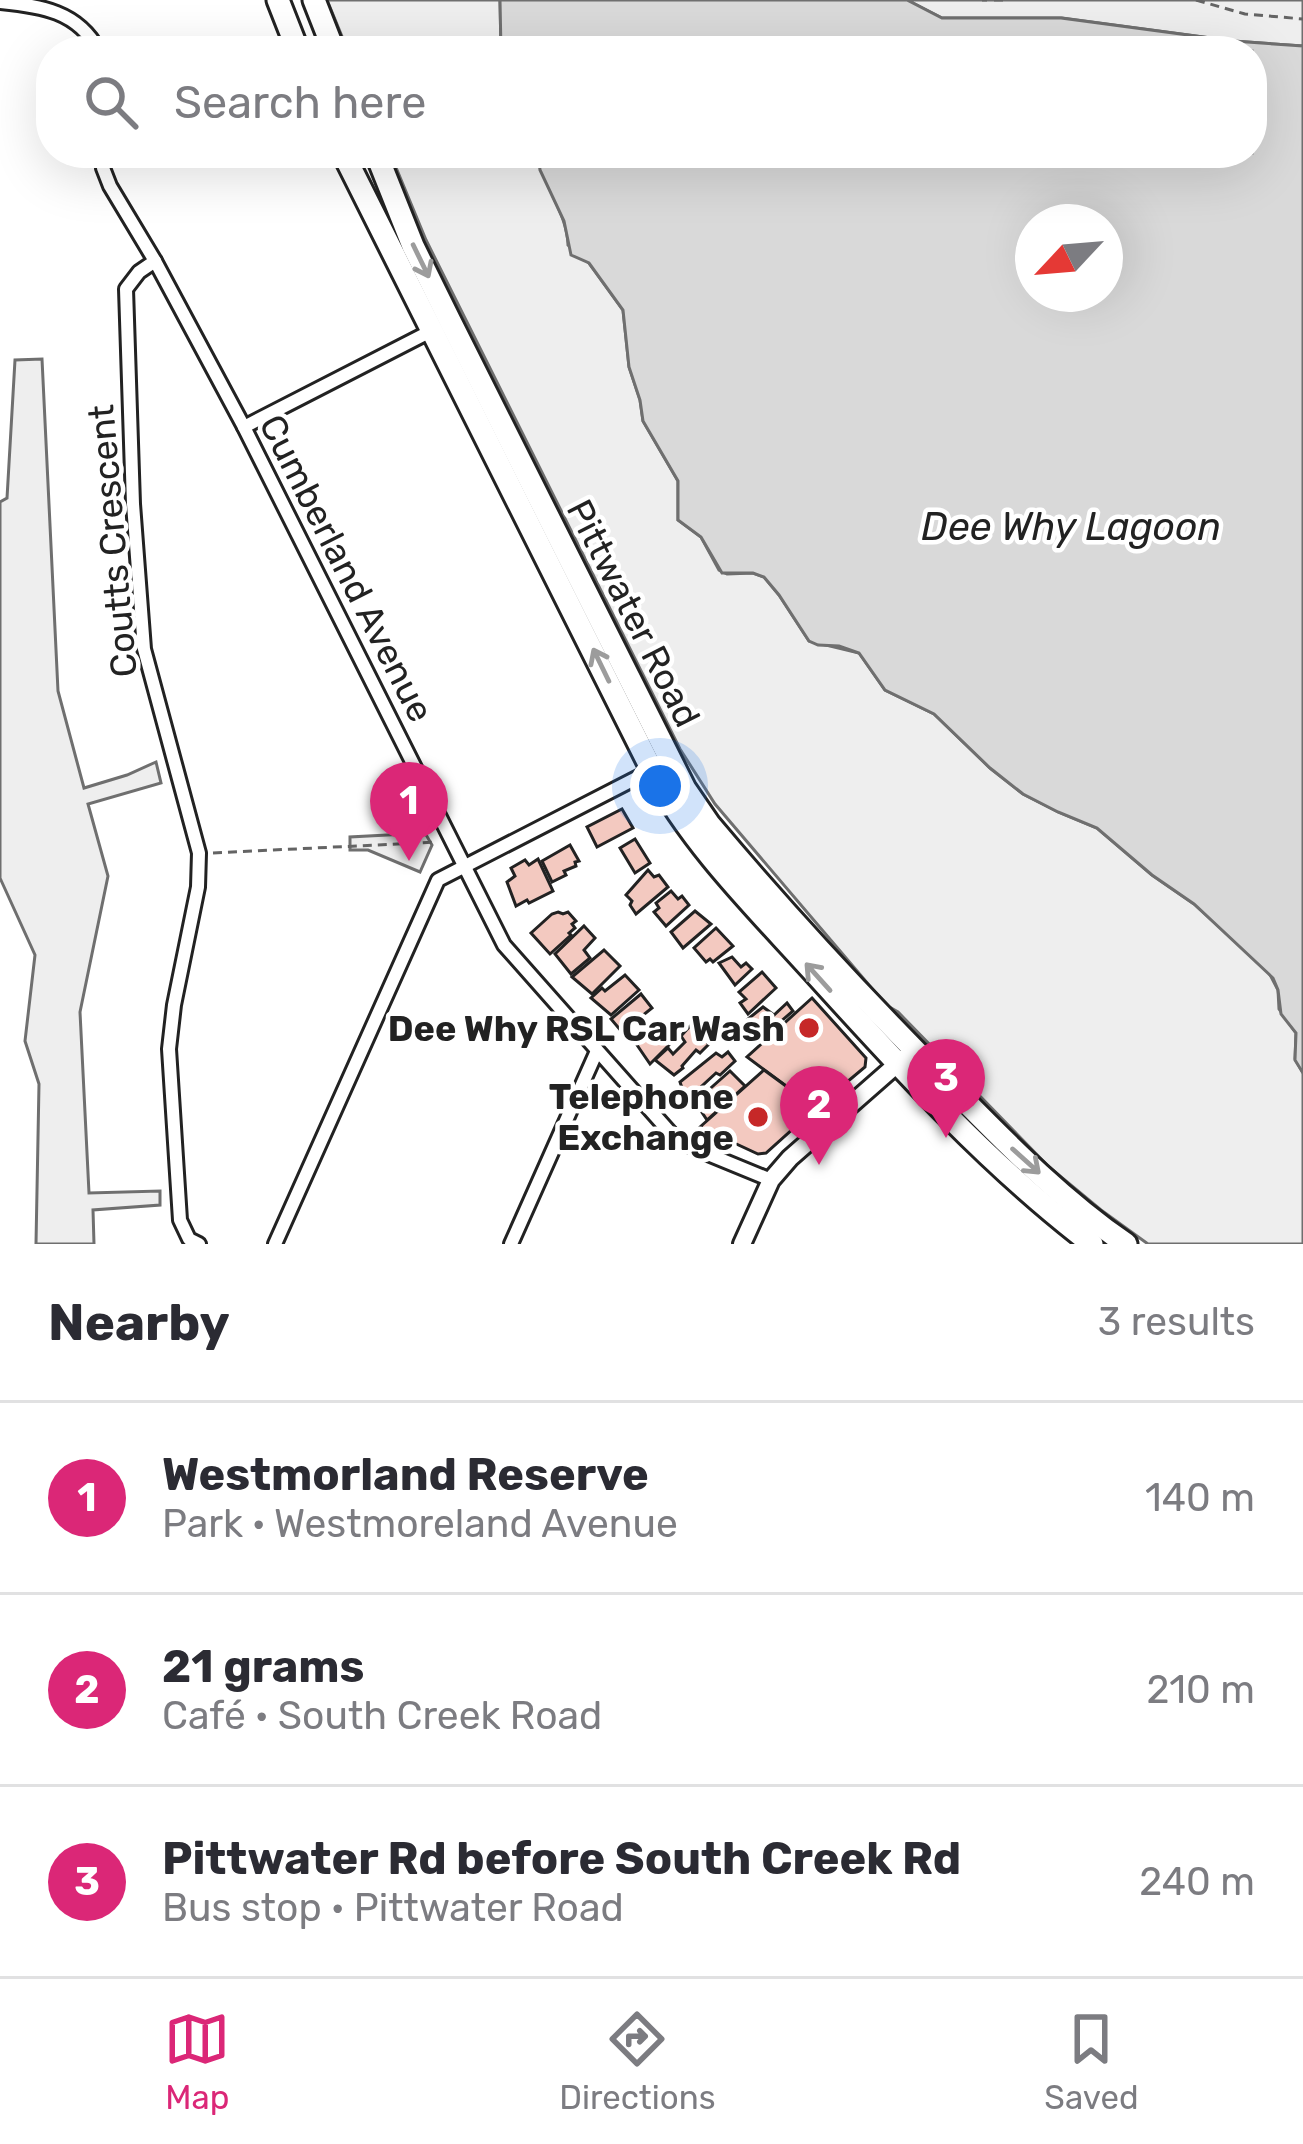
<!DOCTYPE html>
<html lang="en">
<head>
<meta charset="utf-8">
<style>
	:root { --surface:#fff; --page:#f2f2f3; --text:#2b2b33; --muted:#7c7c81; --line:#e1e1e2; --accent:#db2777 }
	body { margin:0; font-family:Rubik,sans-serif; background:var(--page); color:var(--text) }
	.compass { position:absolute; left:1015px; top:204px; width:108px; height:108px; border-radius:50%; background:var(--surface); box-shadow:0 12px 48px #0002; rotate:244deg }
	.you { position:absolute; left:660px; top:786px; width:42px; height:42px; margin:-30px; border:9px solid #fff; border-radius:50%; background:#1a73e8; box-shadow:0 0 0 18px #1a73e833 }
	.badge { display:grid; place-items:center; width:78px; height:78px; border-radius:50%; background:var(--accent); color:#fff; font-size:39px; font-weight:700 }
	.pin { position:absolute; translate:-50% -99px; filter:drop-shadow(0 3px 6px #0008) }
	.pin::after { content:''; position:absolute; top:63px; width:42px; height:36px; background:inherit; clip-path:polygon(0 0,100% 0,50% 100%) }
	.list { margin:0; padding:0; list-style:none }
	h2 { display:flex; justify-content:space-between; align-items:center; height:156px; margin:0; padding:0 48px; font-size:51px }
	h2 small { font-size:39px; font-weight:400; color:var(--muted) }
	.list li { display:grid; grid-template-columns:78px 1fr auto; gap:36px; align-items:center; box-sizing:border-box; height:192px; padding:0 48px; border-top:3px solid var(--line) }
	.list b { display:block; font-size:45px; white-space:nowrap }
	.list p { margin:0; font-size:39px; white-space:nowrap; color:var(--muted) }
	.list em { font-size:39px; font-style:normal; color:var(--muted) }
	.icon { flex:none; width:66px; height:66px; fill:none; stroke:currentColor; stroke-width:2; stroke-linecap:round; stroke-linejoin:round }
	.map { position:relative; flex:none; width:1303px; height:1244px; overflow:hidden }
	.search { position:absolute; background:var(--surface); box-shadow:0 12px 48px #0002; left:36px; right:36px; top:36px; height:132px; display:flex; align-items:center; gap:30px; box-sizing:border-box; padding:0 42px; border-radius:48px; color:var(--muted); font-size:45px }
	.sheet { height:732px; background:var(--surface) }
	nav { display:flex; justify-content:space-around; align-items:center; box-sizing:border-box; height:168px; border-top:3px solid var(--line); background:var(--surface); font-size:33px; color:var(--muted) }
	nav a { display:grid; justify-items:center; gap:6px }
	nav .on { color:var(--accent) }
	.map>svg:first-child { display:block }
	.green { fill:#eee; stroke:#6f6f6f; stroke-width:3 }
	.water { fill:#d9d9d9; stroke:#6f6f6f; stroke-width:3; fill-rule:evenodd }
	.building { fill:#f3c9c0; stroke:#222; stroke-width:3 }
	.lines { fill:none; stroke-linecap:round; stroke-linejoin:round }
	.street-casing { stroke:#222; stroke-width:18 }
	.secondary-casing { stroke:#222; stroke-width:22 }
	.highway-casing { stroke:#222; stroke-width:27 }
	.path { stroke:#646464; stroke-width:3; stroke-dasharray:9 6; stroke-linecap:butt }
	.street { stroke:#fff; stroke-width:12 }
	.secondary { stroke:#fff; stroke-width:16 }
	.highway { stroke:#fff; stroke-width:21 }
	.oneway { stroke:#9c9c9c }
	.poi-dot { fill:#c62828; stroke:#fff; stroke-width:4.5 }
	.labels { text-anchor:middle; stroke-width:9; stroke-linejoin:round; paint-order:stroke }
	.street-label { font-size:36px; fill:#222; stroke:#fff }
	.poi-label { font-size:36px; font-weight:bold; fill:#222; stroke:#fff; text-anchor:end }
	.water-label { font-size:39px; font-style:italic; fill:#222; stroke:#fff }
</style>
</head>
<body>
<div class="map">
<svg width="1303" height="1244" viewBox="0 0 1303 1244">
	<rect width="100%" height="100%" fill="#fff"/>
	<!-- green -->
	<g class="green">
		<polygon points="327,0 500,0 501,51 348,51"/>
		<polygon points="907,0 1303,0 1303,46 1233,41 1062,18 942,18"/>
		<path d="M 390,153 L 538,153 C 542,186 567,211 568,245 L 589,263 L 623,310 L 629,367 L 640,400 L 643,421 L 678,481 L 678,520 L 701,537 L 719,570 L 727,574 L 753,573 L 764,577 L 779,595 L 809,641 L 859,653 L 885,690 L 934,714 L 990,768 L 1023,794 L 1058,812 L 1097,828 L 1152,875 L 1194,904 L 1268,971 L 1278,990 L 1279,1009 L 1296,1033 L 1295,1059 L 1303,1073 L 1303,1244 L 1148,1244 L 1101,1210 L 1049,1167 L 898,1012 L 886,1005 L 715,804 L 680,749 L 426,240 Z"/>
		<polygon points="42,359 58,691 84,788 127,775 156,762 161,783 88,804 108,876 80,1012 89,1193 160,1191 160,1205 93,1210 94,1244 36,1244 39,1084 25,1041 35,955 0,878 0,502 7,498 15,360"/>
		<polygon points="425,833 432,845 420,872 368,850 350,850 350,837"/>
	</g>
	<!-- water -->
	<path class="water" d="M 500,0 L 907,0 L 942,18 L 1061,18 L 1233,41 L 1303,46 L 1303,1073 L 1295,1060 L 1296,1033 L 1281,1014 L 1278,990 L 1273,978 L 1194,904 L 1152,875 L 1097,828 L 1058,812 L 1023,794 L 990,768 L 934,714 L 885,690 L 859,653 L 839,646 L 818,645 L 809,641 L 779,595 L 764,577 L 753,573 L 722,573 L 701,537 L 678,520 L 678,481 L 643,421 L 640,400 L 629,367 L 623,310 L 589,263 L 571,255 L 564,221 L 540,170 L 538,153 L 1252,153 L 1252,51 L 501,51 ZM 1105,222 L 1105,294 L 1033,294 L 1033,222 Z"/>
	<!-- building -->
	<g class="building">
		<polygon points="622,809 633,828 597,847 587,827"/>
		<polygon points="635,839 650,863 635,873 620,848"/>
		<polygon points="570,845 579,861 575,862 576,866 564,871 566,875 552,882 542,861"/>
		<polygon points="538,859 553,891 529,903 527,900 516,906 507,882 515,876 511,868 525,860 529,865"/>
		<polygon points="648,870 654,877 659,875 668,887 636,914 630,905 632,901 626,895"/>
		<polygon points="671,891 678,899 682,896 689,905 666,926 654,912 659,908 656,903"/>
		<polygon points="695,911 711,924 683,948 671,932"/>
		<polygon points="558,912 563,914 568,912 576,921 572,924 575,928 569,933 571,935 550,954 531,933 552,914"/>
		<polygon points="584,926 595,938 584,950 590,958 571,974 555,954"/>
		<polygon points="716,928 733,946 713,962 710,959 706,962 694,948"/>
		<polygon points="604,950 620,966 592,994 572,977"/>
		<polygon points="732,957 741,967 746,963 752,969 735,985 719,963"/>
		<polygon points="762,972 776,988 748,1014 740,1003 746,999 739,992"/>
		<polygon points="625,975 639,990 611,1015 591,998 602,988 605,991"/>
		<polygon points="641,994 652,1008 622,1032 611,1019"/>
		<polygon points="812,998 866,1058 865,1067 816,1108 747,1057"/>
		<polygon points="787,1003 793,1011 765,1035 748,1019 763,1007 774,1015"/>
		<polygon points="661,1023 675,1039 650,1064 637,1045"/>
		<polygon points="691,1025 709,1044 700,1053 696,1050 682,1066 683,1068 674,1075 655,1060 668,1048 673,1054 685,1042 681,1036"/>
		<polygon points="728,1052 735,1061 720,1075 716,1073 702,1086 706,1091 693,1102 683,1091 680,1082 716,1053 722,1057"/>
		<polygon points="764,1070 816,1108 766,1153 758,1154 700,1127"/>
		<polygon points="730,1071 745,1086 707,1120 695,1102"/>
	</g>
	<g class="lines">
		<!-- street casing -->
		<g class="street-casing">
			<g id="street">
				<path d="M 0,2 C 41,6 78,11 99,51"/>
				<polyline points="103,153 103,168 110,186 155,261 244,427 504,945 675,1138 698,1150 771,1180"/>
				<polyline points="155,261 139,272 126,289 133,504 144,649 199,853 198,887 174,1005 169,1049 180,1220 189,1239 199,1244"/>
				<polyline points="244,427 433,330"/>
				<polyline points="275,1244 438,880 652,770"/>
				<polyline points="511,1244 597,1051"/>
			</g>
		</g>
		<!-- secondary casing -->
		<g class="secondary-casing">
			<polyline id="secondary" points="742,1244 771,1180 790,1158 904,1058"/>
		</g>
		<!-- highway casing -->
		<g class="highway-casing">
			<g id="highway">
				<polyline points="278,0 298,51"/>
				<polyline points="314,0 334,51"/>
				<path d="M 343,153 L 652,770 C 693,846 754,906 811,969 C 899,1066 987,1164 1092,1244"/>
				<path d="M 376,153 L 413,246 L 450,321 L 685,789 L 709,824 C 788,918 873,1009 960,1096 C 1012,1149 1065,1202 1126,1244"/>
			</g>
		</g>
		<!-- path -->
		<g class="path">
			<polyline points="982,0 987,0"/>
			<polyline points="994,0 1003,0"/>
			<polyline points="1196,0 1245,14 1303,19"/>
			<polyline points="213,853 437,842"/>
		</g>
		<!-- street -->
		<use href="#street" class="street"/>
		<!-- secondary -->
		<use href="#secondary" class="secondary"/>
		<!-- highway -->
		<use href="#highway" class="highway"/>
	</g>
	<!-- one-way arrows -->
	<defs><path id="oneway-shaft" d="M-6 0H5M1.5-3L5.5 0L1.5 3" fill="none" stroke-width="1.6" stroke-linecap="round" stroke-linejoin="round" transform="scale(3)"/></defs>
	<g class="oneway">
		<use href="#oneway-shaft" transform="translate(421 261) rotate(64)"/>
		<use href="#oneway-shaft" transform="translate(601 665) rotate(-116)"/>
		<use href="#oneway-shaft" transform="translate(818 977) rotate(-132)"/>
		<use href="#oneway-shaft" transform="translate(1026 1161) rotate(42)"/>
	</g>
	<!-- markers -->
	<g class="poi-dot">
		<circle cx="809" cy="1028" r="12"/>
		<circle cx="758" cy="1117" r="12"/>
	</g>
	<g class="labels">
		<!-- street labels -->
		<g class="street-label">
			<text transform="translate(112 541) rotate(-95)" y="13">Coutts Crescent</text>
			<text transform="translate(347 568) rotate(63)" y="13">Cumberland Avenue</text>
			<text transform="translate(634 613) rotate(63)" y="13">Pittwater Road</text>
		</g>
		<!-- poi labels -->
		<g class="poi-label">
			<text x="785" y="1041">Dee Why RSL Car Wash</text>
			<text x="734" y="1109">Telephone<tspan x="734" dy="41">Exchange</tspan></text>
		</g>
		<!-- water labels -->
		<g class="water-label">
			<text x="1071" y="540">Dee Why Lagoon</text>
		</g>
	</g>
</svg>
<svg class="compass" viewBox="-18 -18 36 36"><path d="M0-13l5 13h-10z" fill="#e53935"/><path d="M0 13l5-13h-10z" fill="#7c7c81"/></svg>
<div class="you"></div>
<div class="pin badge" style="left:409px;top:861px">1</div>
<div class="pin badge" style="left:819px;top:1165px">2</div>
<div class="pin badge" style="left:946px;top:1138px">3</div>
<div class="search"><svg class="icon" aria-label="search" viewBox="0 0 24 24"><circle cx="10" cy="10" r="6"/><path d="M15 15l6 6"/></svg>Search here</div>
</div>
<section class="sheet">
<h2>Nearby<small>3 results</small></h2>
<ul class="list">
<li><span class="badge">1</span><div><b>Westmorland Reserve</b><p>Park · Westmoreland Avenue</p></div><em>140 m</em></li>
<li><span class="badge">2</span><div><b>21 grams</b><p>Café · South Creek Road</p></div><em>210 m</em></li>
<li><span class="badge">3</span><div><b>Pittwater Rd before South Creek Rd</b><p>Bus stop · Pittwater Road</p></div><em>240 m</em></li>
</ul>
</section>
<nav>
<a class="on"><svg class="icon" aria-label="map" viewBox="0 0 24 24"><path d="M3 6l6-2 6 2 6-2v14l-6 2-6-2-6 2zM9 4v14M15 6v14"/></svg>Map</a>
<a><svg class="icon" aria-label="directions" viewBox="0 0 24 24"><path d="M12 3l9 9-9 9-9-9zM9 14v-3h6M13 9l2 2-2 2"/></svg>Directions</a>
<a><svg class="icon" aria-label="saved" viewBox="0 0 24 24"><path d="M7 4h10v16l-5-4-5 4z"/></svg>Saved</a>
</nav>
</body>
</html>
